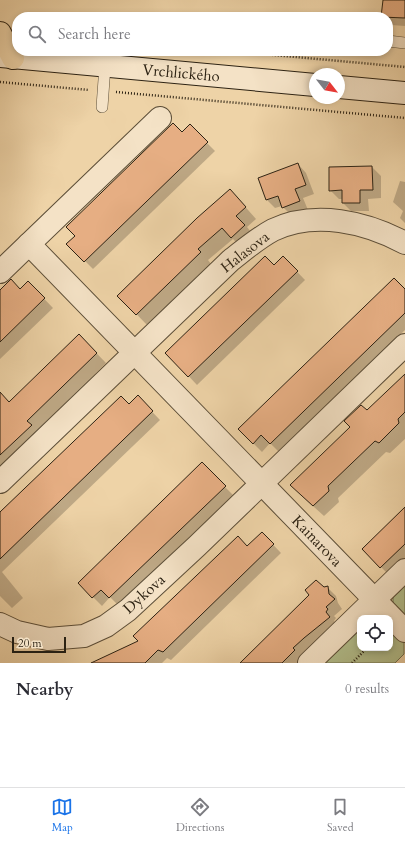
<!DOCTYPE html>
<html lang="en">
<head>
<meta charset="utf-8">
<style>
	:root { --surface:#fff; --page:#f2f2f3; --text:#2b2b33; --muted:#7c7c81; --line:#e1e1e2; --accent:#1a73e8 }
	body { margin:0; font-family:Cardo,serif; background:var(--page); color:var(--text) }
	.controls { position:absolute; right:12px; bottom:12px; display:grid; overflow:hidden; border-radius:8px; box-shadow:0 2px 6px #0003 }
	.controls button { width:36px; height:36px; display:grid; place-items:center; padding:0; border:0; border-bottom:1px solid var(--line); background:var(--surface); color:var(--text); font:20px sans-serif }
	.compass { position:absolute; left:309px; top:68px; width:36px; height:36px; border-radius:50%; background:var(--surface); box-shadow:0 2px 6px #0003; rotate:121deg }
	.scale { position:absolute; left:12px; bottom:10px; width:54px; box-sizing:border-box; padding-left:4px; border:2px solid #2c2213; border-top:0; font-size:11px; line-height:14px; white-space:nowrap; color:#2c2213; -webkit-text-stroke:3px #f4e2c6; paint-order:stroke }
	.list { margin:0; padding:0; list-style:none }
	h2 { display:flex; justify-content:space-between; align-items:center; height:52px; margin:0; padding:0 16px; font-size:17px }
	h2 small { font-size:13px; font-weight:400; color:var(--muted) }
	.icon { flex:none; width:22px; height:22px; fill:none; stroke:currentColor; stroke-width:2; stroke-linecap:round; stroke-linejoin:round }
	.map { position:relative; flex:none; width:405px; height:663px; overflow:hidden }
	.search { position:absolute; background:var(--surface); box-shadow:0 2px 6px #0003; left:12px; right:12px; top:12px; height:44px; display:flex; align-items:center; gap:10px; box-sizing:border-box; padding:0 14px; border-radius:16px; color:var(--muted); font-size:15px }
	.sheet { height:124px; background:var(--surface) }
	nav { display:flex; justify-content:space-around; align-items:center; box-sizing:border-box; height:56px; border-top:1px solid var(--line); background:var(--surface); font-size:11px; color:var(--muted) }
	nav a { display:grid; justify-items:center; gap:2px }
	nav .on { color:var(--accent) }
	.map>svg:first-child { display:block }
	.green { fill:#b2be8c; stroke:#6f7050 }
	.shadow { fill:#0003 }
	.building { fill:#e6ae83; stroke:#2c2213 }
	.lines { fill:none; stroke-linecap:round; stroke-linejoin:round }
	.lane-casing { stroke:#5c4e38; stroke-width:12 }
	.street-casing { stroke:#5c4e38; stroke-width:24 }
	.secondary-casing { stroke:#2c2213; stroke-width:24 }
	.primary-casing { stroke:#2c2213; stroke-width:24 }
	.path { stroke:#2c2213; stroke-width:2.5; stroke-dasharray:1 2; stroke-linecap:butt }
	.lane { stroke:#f4e2c6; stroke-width:11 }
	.street { stroke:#f4e2c6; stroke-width:22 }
	.secondary { stroke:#f4e2c6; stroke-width:22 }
	.primary { stroke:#eed3a7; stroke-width:22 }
	.labels { text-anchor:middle; stroke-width:3; stroke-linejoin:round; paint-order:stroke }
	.street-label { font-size:15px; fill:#2c2213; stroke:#f4e2c6 }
</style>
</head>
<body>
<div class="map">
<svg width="405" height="663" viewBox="0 0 405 663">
	<rect width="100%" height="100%" fill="#eed3a7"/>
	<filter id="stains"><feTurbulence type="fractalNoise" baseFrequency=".005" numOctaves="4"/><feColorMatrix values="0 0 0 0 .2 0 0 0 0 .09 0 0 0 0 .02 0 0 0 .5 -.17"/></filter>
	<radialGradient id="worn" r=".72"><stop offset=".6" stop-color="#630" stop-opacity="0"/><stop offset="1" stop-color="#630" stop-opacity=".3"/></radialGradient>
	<!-- green -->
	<g class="green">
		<polygon points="405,581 405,618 393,604 393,596"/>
		<polygon points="360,624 360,648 390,648 390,627 404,643 404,654 395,663 320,663"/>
	</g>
	<!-- shadow -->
	<g class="shadow">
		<polygon points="384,0 405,0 405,26 391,25 388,22"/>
		<polygon points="190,126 215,151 93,269 68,244"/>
		<polygon points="298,164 306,173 314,194 303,198 308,210 292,216 282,206 275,208 267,200 259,179"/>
		<polygon points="372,167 381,176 381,198 368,199 369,211 351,211 343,203 343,199 339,199 330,190"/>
		<polygon points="400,181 405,182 405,223 400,218 403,211 393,202"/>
		<polygon points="241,202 256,219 247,227 255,237 242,248 233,239 208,260 211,264 147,325 119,296"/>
		<polygon points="283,257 305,280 197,385 167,353"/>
		<polygon points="28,282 53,308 0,359 0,291 20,290"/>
		<polygon points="405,290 405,330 279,452 270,443 262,452 239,429"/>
		<polygon points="79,335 106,363 36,431 41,436 0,475 0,405 9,403"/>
		<polygon points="405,375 405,439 390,453 386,452 338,498 339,502 324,516 302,496 367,412"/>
		<polygon points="138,397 160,420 2,572 23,598 12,608 0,596 0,513"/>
		<polygon points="202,464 233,495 119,606 110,597 102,606 79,583"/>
		<polygon points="405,509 405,568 393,579 363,549"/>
		<polygon points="262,533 281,553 171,660 167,658 162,663 90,663 112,659 140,641"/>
		<polygon points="327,587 336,596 338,603 342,609 334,616 336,618 334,621 338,626 299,663 240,663 324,589"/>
	</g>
	<!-- building -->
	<g class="building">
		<polygon points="383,0 405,0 405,18 381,17"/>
		<polygon points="173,123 182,132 190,124 208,142 84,262 66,244 75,236 66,227"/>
		<polygon points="298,163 306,185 295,189 300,201 282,208 278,196 266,200 258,178"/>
		<polygon points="372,166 373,190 360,190 360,203 342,203 342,190 329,191 329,167"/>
		<polygon points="230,189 246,207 236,216 245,225 231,238 222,228 198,249 201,252 136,315 117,296 197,218"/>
		<polygon points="265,256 274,265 283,256 298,271 188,377 165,353"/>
		<polygon points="394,278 405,289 405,313 270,444 261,435 253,444 238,429"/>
		<polygon points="11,279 20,289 28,281 45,298 0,342 0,290"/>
		<polygon points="79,334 97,353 27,421 32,425 0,455 0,392 9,402"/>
		<polygon points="405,374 405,412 398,419 399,423 379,443 375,441 328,486 329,491 313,506 290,485 350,427 344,421 361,405 367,410"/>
		<polygon points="138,395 153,411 0,559 0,512 121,396 129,404"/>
		<polygon points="202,462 226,486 109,598 101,590 92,598 78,583"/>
		<polygon points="405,507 405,544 380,568 362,549"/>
		<polygon points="262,532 274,544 163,652 158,650 145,663 91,663 138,641 133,636 238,536 247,546"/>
		<polygon points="316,580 324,587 328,586 329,594 335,599 326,607 328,609 326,612 330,617 304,638 293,648 295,650 282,663 240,663 309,595 305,590"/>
	</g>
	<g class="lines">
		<!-- lane casing -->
		<g class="lane-casing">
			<g id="lane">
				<polyline points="388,41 405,43"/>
				<polyline points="102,107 105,66"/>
			</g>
		</g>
		<!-- street casing -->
		<g class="street-casing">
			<g id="street">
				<polyline points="29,244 405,631"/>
				<polyline points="0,272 160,118"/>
				<path d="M 0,482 L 231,260 C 244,250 258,238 273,230 C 315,210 366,222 405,243"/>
				<polyline points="0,624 17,632 48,639 84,636 106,626 128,610 197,546 405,345"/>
				<polyline points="309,663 405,570"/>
			</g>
		</g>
		<!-- secondary casing -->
		<g class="secondary-casing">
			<g id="secondary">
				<polyline points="0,56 315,85"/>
				<polyline points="339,87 405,93"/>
			</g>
		</g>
		<!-- primary casing -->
		<g class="primary-casing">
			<polyline id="primary" points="0,33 13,58"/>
		</g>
		<!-- path -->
		<g class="path">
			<polyline points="230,51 405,67"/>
			<polyline points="0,82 89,90"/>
			<polyline points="116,92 405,118"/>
			<polyline points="352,663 367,648"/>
		</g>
		<!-- lane -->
		<use href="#lane" class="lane"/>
		<!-- street -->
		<use href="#street" class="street"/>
		<!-- secondary -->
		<use href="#secondary" class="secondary"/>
		<!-- primary -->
		<use href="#primary" class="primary"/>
	</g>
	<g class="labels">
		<!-- street labels -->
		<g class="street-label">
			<text transform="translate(181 73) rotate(5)" y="5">Vrchlického</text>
			<text transform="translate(245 252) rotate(-38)" y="5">Halasova</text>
			<text transform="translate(317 541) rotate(46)" y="5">Kainarova</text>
			<text transform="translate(144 594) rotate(-42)" y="5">Dykova</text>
		</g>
	</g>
	<rect width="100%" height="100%" filter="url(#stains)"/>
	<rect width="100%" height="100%" fill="url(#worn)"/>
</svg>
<div class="controls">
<button><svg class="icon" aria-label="locate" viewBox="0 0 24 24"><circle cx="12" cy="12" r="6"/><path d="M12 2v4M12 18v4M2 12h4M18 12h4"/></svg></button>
</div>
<svg class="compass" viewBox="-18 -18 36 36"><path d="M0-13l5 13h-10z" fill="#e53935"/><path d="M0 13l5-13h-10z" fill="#7c7c81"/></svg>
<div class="scale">20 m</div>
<div class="search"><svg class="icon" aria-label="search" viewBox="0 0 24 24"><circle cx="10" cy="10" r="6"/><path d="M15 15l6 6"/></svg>Search here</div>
</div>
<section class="sheet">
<h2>Nearby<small>0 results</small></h2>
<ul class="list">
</ul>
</section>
<nav>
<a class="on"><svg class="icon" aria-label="map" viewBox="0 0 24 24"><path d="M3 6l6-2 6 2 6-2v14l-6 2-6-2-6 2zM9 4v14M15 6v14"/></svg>Map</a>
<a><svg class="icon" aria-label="directions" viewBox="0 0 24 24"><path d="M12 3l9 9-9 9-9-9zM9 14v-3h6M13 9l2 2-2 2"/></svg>Directions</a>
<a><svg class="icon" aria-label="saved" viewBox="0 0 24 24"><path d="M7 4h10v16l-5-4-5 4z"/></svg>Saved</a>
</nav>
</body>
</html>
